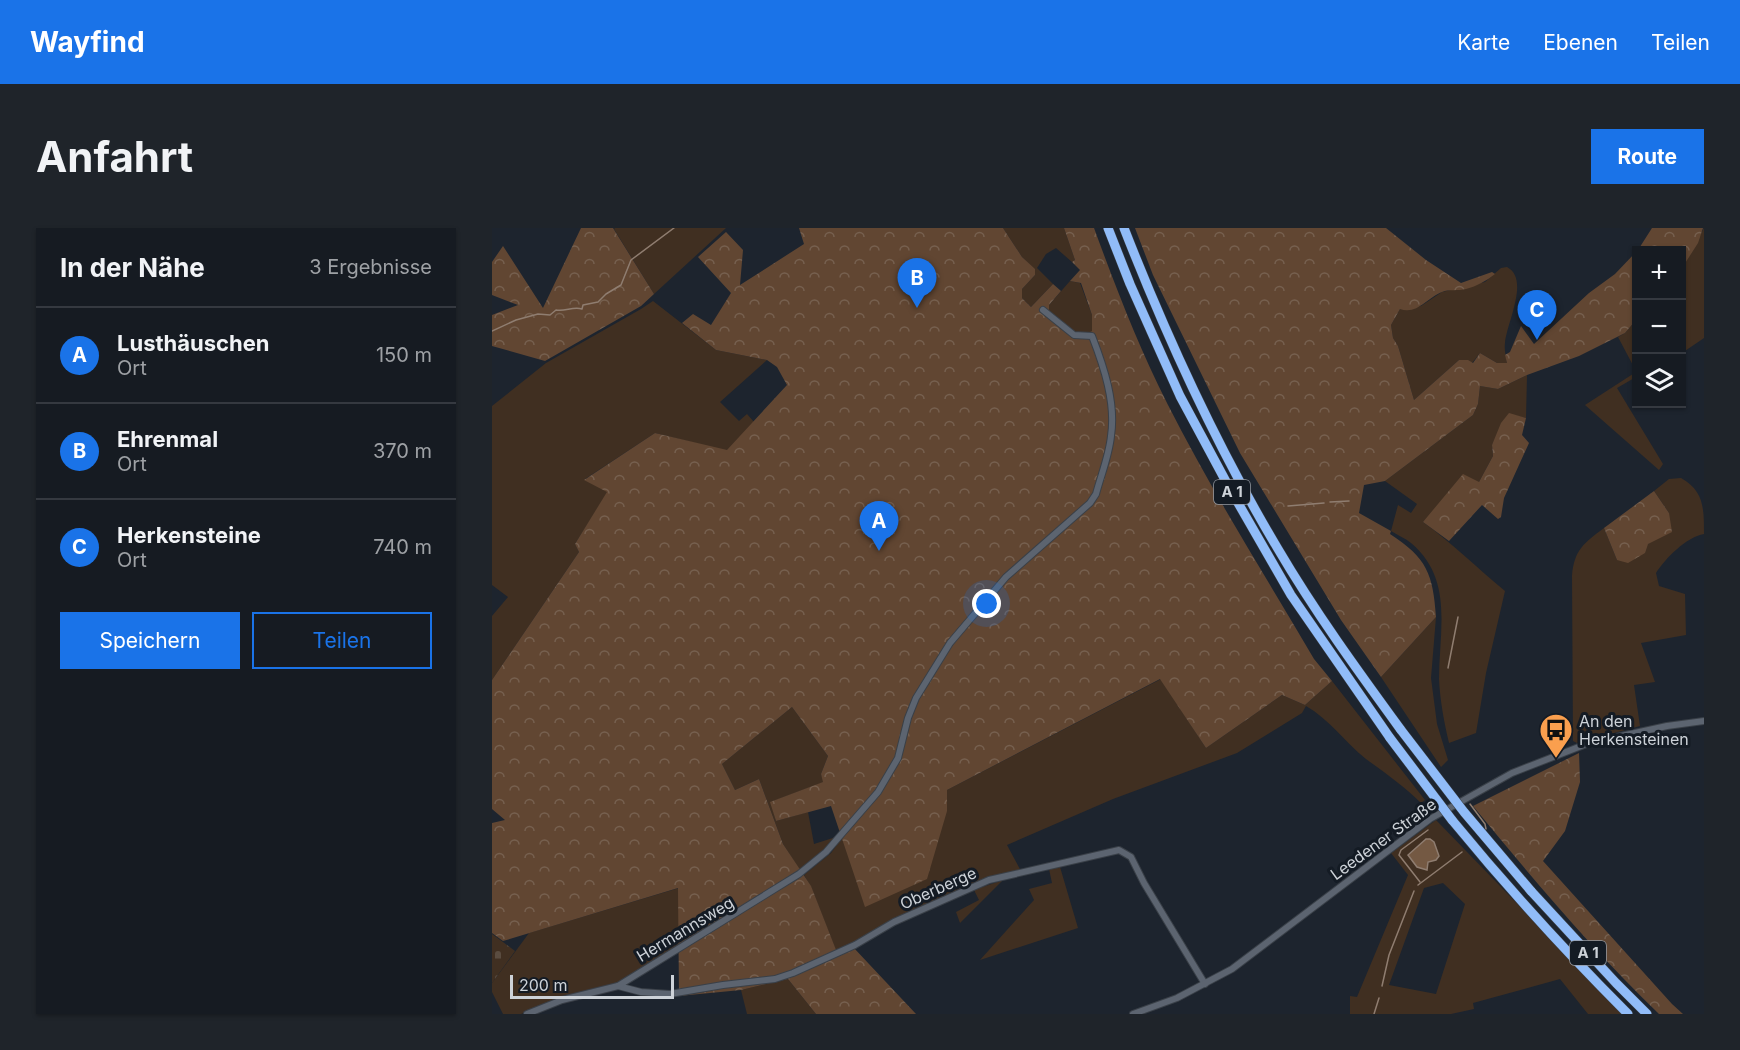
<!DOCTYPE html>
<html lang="de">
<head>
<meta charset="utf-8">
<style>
	:root { --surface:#161b22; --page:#1f242a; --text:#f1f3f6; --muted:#9ea1a5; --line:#353940; --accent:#1a73e8 }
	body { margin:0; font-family:Inter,sans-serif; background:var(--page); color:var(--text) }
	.controls { position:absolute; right:18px; top:18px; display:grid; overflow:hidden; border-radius:0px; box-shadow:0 2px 4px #0004 }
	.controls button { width:54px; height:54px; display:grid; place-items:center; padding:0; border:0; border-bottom:2px solid var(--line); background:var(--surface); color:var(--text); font:30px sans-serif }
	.scale { position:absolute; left:18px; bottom:15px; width:164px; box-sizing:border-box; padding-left:6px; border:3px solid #cdd2d8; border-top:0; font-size:16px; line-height:21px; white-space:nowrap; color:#cdd2d8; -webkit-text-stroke:4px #141b24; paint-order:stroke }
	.you { position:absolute; left:495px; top:376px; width:21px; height:21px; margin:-15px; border:4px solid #fff; border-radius:50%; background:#1a73e8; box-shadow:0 0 0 9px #1a73e833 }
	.badge { display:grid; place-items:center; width:39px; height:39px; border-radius:50%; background:var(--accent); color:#fff; font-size:20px; font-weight:700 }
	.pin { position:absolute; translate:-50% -50px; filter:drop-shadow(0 2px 3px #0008) }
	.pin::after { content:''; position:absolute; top:32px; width:21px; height:18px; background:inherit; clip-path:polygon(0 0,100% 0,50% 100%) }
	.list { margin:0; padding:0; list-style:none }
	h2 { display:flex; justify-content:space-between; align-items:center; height:78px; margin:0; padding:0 24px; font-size:26px }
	h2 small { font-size:20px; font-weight:400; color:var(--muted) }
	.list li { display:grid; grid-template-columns:39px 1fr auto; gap:18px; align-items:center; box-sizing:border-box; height:96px; padding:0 24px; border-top:2px solid var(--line) }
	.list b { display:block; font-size:22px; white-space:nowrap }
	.list p { margin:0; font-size:20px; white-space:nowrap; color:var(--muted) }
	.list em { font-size:20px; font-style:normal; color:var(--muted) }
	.actions { display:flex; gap:12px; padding:18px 24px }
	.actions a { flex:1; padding:14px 0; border:2px solid var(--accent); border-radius:0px; text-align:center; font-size:21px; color:var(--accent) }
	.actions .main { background:var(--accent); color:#fff }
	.icon { flex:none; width:33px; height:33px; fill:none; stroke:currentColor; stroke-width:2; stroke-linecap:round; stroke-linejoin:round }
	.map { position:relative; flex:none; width:1212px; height:786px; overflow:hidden; border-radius:0px }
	header { display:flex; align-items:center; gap:36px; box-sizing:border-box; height:84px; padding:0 30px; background:var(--accent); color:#fff }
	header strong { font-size:28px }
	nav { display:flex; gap:33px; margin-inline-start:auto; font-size:21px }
	.intro { display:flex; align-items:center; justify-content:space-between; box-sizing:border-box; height:144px; padding:0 36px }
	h1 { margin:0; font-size:42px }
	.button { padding:15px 27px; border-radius:0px; background:var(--accent); color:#fff; font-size:21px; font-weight:700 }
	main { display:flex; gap:36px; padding:0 36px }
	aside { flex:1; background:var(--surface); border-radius:0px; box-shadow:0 2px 4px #0004 }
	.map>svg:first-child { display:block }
	.grass { fill:#402f21; fill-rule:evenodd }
	.forest { fill:url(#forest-crowns) }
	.cemetery { fill:url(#cemetery-stones) }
	.water { fill:#745943; stroke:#8f7d70; stroke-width:1.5 }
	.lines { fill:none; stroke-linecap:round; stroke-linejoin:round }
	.stream { stroke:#8f7d70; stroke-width:1.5 }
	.minor-casing { stroke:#3a4048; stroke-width:8 }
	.highway-casing { stroke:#3a4048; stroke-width:10 }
	.minor { stroke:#5c6470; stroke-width:6 }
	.highway { stroke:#91bcf8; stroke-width:9 }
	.highway-bridge-casing { stroke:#3a4048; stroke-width:10; stroke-linecap:butt }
	.highway-bridge { stroke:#91bcf8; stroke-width:9 }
	.labels { text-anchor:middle; stroke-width:6; stroke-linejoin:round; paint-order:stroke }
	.shield { fill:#141b24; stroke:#969ba2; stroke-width:1.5 }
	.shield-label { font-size:15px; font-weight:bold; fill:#cdd2d8 }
	.poi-label { font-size:16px; fill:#cdd2d8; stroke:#141b24; text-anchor:start }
	.street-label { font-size:16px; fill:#cdd2d8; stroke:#141b24 }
</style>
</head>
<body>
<header>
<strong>Wayfind</strong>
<nav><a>Karte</a><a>Ebenen</a><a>Teilen</a></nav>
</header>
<div class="intro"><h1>Anfahrt</h1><a class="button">Route</a></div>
<main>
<aside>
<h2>In der Nähe<small>3 Ergebnisse</small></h2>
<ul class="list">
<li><span class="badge">A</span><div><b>Lusthäuschen</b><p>Ort</p></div><em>150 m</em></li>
<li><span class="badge">B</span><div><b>Ehrenmal</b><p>Ort</p></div><em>370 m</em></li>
<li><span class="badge">C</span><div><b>Herkensteine</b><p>Ort</p></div><em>740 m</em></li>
</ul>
<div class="actions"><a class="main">Speichern</a><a>Teilen</a></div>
</aside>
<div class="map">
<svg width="1212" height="786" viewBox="0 0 1212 786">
	<defs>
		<pattern id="forest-crowns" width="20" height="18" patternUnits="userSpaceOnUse" patternTransform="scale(1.5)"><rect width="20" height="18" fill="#614632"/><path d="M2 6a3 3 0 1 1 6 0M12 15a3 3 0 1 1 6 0" fill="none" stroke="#76604f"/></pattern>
		<pattern id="cemetery-stones" width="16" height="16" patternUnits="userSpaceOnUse" patternTransform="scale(1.5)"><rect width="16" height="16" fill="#402f21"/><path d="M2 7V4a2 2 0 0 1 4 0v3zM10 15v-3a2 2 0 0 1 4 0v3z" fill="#5a4c40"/></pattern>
	</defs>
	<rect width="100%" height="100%" fill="#1d242e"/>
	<!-- grass -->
	<g class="grass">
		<polygon points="123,0 234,0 162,66 122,1"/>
		<polygon points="511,0 572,0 583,32 580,34 564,20 554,26 545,40 561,56 539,79 530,70 530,61 543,47 543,42 530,29"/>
		<polygon points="1212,0 1212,110 1190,125 1190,40"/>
		<path d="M 1015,39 C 1038,51 1015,94 1013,115 C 1012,122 1014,128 1015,135 L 1005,135 L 988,125 L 980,135 L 967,132 L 922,172 L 906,118 L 901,110 L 899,97 L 908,81 L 929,78 L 950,64 L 993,54 L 1009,40 Z"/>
		<path d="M 578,53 L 588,55 L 600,87 L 600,103 C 580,113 569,95 557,82 L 557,77 Z"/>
		<polygon points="161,73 224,122 275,132 228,174 247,193 255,186 262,194 235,223 163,205 93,251 116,264 83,316 87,324 0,452 0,388 16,369 0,357 0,178 54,135 149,81"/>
		<polygon points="1144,92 1144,143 1126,109 1133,105"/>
		<polygon points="1144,144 1144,149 1125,160 1171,236 1167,242 1093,177"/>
		<path d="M 1035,147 L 1034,190 L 1017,186 L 1000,217 L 1001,228 L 987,254 L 931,294 C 960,315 985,340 1013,363 L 994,445 L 984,505 L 957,515 C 952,494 948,472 947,451 C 947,403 962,351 919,315 C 913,310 905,307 899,303 L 906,277 L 919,285 L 925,276 L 893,253 L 981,187 L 986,176 L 988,158 L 1006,161 Z"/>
		<path d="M 1189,250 C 1212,263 1212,280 1212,306 C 1194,309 1173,331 1164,345 L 1167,358 L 1193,366 L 1194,407 L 1149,415 L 1163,454 L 1142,457 L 1148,498 L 1085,515 L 1081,513 L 1080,348 C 1082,322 1092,315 1112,300 L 1125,332 L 1156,316 L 1177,285 L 1162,263 L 1177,251 Z"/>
		<polygon points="944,389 939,450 945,496 956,532 949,539 889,449"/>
		<path d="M 669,451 L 714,520 L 790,467 L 813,477 L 840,453 L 933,572 L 929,575 C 912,558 893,545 874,531 C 853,514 837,491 814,478 L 810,485 L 745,525 L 621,571 L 515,617 L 529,643 L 491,652 L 344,723 L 319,659 L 312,647 L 339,625 L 350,610 L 455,583 L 455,562 Z"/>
		<polygon points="300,479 336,528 329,546 332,554 279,574 284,593 316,584 322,616 344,609 335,621 309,644 291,616 267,551 243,562 230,536"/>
		<path d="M 944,592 L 1132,786 L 1096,786 L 1068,751 L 981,775 L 982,781 L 959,786 L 858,786 L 858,768 L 865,769 L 916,647 L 899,625 ZM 951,655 L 973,676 L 944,766 L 897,757 L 932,660 Z"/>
		<polygon points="568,639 586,700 488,732 542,672 537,661 560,655 557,641"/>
		<polygon points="511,652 468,695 464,684 487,672 482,662"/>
		<polygon points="187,660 187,718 125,755 68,770 29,786 11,786 0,764 0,755 37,705"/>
		<polygon points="296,751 324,786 255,786 249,762"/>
	</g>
	<!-- forest -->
	<g class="forest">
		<polygon points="89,0 121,0 162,66 149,78 53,133 0,118 0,87 26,77 0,67 0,34 11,18 51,80"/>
		<path d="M 307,0 L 511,0 L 530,29 L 543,41 L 543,47 L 530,61 L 530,70 L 539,79 L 561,56 L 569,63 L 557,77 L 557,82 C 569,95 580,113 600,103 L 600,87 L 589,55 L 578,53 L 588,42 L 580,34 L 583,32 L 572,0 L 602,0 C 624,60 647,120 676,177 C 720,264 773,347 822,431 L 840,453 L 813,477 L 790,467 L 714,520 L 668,451 L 455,562 L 455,583 L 435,651 L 373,679 L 339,578 L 284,593 L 278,574 L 331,554 L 329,546 L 336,528 L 300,479 L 230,536 L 243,562 L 267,551 L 291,616 L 319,658 L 346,727 L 361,719 L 424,786 L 324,786 L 296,751 L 249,762 L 187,768 L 186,660 L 11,713 L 0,705 L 0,595 L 13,592 L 0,581 L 0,452 L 87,324 L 83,316 L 115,264 L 92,252 L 163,205 L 235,222 L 295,157 L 285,139 L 275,132 L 224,122 L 190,95 L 201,86 L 219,97 L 239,65 L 206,29 L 234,4 L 251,22 L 248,57 L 312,16 Z"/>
		<path d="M 643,0 L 894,0 L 934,32 L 969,55 L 1000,44 L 1003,46 C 994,53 985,58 974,61 C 966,63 957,61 950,64 C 935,70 925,87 908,81 L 899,97 L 901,110 L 906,118 L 922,172 L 967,132 L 976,132 L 981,135 L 988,125 L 1005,135 L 1015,135 L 1013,127 L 1018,124 L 1029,98 L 1042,116 L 1097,65 L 1123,46 L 1144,24 L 1144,92 L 1133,105 L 1087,128 L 1035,147 L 1006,161 L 988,158 L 986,176 L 981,187 L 893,253 L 872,257 L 867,285 L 899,303 L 898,306 C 935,330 941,346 944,389 L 889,449 L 849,392 L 748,225 L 661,47 Z"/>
		<polygon points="1160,0 1211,0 1206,15 1190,40 1190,22 1146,22"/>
		<polygon points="1017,185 1034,190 1030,207 1037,215 1012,270 1009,289 1006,291 990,277 957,313 931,294 971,246 987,254 1001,228 1000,217 1009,195"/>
		<polygon points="1162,263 1177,285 1180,304 1156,316 1153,325 1136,335 1125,332 1112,300"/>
		<path d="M 1087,525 L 1088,554 L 1073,603 L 1051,633 L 1180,776 L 1191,786 L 1167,786 C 1100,721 1040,650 981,578 Z"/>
	</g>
	<!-- cemetery -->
	<polygon class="cemetery" points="0,706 23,723 0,755"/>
	<!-- water -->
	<polygon class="water" points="934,611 938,611 942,614 947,628 944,632 936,634 935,642 925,639 916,627"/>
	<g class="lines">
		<!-- stream -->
		<g class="stream">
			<path d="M 0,103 L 24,92 L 46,86 L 58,87 L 64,82 C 73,84 81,78 90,81 L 91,77 L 106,74 L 114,66 L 129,57 L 139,32 L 182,0"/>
			<polyline points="838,274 857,273"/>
			<polyline points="796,278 832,275"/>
			<polyline points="956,440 966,389"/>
			<polyline points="978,576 993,596 994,601"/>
			<polyline points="928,654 907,627 909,622 936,602"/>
			<polyline points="926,657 970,624"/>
			<polyline points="890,758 897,727 922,663"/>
			<polyline points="882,786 887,770"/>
		</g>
		<!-- minor casing -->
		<g class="minor-casing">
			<g id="minor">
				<polyline points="126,758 149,764 178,766 231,757 283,751 301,745 363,717 402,694 497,652 627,622 639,629 652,655 713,756"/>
				<path d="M 35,786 L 70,772 L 126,758 L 307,646 L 334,624 L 386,564 L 406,530 L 416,490 L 424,470 L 458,415 L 514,349 L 598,275 L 604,266 C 609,247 617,228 619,208 C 624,175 612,139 600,108 L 582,107 L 551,82"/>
				<polyline points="641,786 685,770 740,741 938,591 1020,545 1097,515 1175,498 1212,493"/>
			</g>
		</g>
		<!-- highway casing -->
		<g class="highway-casing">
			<g id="highway">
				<polyline points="616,0 638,56 688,168 738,261 799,367 898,510"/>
				<path d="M 632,0 C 675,110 725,219 786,321 C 823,384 866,443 909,502"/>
				<path d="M 960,592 C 1015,659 1074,724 1136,786"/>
				<polyline points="1039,663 1124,755 1155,786"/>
			</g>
		</g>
		<!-- minor -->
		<use href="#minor" class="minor"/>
		<!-- highway -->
		<use href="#highway" class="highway"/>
		<!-- highway-bridge casing -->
		<g class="highway-bridge-casing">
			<g id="highway-bridge">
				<polyline points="909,502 972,584 1039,663"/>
				<polyline points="898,510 960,592"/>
			</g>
		</g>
		<!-- highway-bridge -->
		<use href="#highway-bridge" class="highway-bridge"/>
	</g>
	<!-- icons -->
	<defs>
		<g id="bus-pin" transform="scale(1.725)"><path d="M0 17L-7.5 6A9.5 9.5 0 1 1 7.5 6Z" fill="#fa9f4e" stroke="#141b24"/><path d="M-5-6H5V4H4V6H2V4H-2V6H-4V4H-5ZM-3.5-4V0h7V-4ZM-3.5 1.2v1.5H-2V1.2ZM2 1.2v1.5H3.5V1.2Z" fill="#111"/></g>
	</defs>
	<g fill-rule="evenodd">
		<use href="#bus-pin" x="1064" y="502"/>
	</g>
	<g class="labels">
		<!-- shield labels -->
		<g class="shield">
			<rect x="722" y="252" width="36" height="24" rx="4.5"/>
			<rect x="1078" y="713" width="36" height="24" rx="4.5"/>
		</g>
		<g class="shield-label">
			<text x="740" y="269">A 1</text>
			<text x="1096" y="730">A 1</text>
		</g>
		<!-- poi labels -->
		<g class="poi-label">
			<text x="1087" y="499">An den<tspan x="1087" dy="18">Herkensteinen</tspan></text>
		</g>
		<!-- street labels -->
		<g class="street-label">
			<text transform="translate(891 611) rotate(-36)" y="6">Leedener Straße</text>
			<text transform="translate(446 660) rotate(-24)" y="6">Oberberge</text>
			<text transform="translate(193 701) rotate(-31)" y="6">Hermannsweg</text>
		</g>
	</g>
</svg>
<div class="controls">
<button>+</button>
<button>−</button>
<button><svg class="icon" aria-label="layers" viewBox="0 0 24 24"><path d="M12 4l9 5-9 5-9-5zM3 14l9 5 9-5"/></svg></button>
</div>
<div class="scale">200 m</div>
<div class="you"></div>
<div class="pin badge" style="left:387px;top:323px">A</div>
<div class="pin badge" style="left:425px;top:80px">B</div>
<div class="pin badge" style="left:1045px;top:112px">C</div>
</div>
</main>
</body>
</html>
